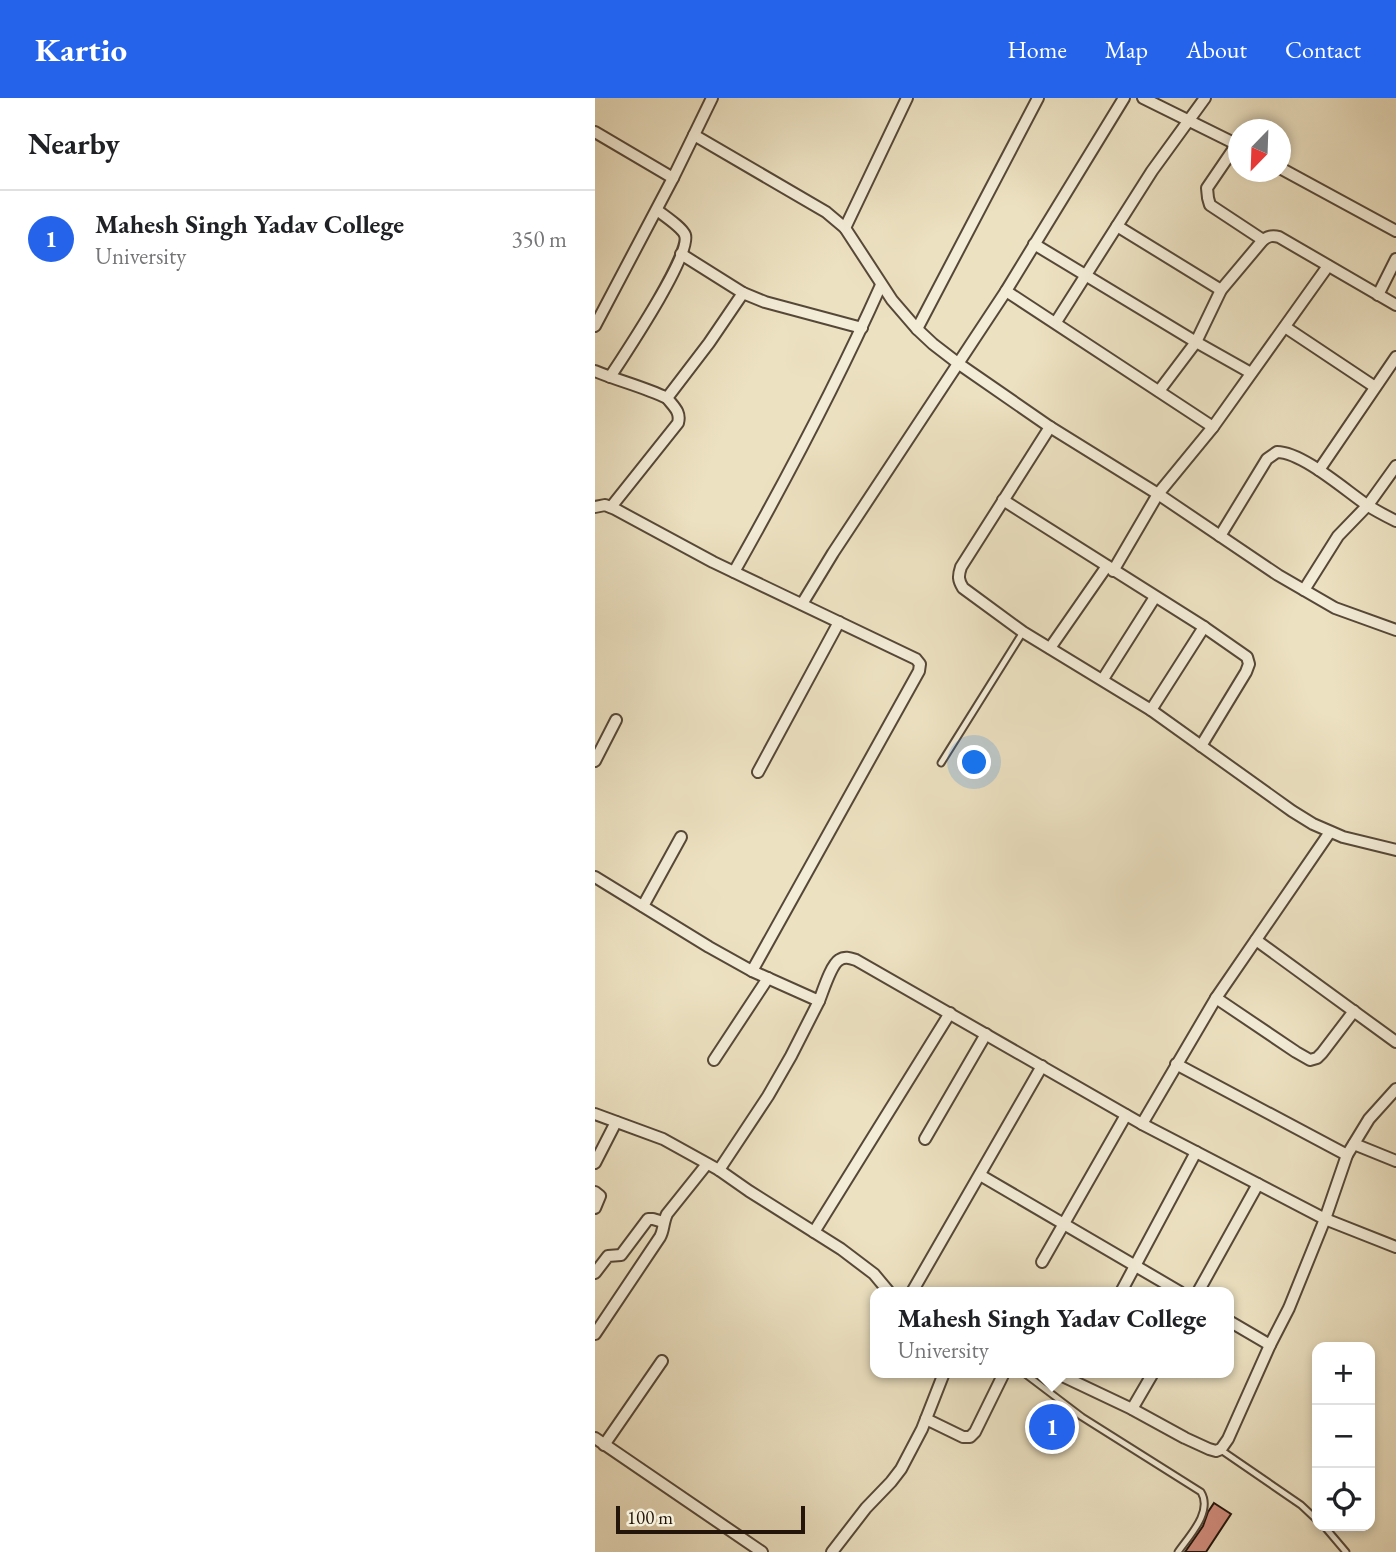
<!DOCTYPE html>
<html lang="en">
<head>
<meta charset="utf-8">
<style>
	:root { --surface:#fff; --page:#f2f2f2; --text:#202124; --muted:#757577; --line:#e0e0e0; --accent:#2563eb }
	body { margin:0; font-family:"EB Garamond",serif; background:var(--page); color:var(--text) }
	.controls { position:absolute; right:21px; bottom:21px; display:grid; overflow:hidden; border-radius:14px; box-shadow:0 4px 10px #0003 }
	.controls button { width:63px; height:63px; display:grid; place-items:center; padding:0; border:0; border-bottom:2px solid var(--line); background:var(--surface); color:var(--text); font:35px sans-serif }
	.compass { position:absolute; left:633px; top:21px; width:63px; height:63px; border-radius:50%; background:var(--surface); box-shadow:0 4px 10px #0003; rotate:203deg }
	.scale { position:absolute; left:21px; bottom:18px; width:189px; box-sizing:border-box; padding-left:7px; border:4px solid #24150b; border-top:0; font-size:19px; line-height:24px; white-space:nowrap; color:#24150b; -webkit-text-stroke:5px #f3ecd7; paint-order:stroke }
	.you { position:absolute; left:380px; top:665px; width:24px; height:24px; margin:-18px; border:5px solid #fff; border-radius:50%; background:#1a73e8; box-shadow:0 0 0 10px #1a73e833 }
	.badge { display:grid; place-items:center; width:46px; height:46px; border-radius:50%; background:var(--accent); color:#fff; font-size:23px; font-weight:700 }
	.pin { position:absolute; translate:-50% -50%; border:4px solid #fff; box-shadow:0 2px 7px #0006 }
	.popup { position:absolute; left:275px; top:1189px; width:364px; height:91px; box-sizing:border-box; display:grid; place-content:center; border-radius:14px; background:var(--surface); filter:drop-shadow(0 2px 5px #0005); font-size:23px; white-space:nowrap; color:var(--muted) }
	.popup b { font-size:26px; color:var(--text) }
	.popup::after { content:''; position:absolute; left:50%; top:100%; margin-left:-14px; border:14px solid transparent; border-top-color:var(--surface) }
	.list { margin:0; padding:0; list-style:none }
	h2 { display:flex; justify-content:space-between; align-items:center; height:91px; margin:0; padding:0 28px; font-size:30px }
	h2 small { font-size:23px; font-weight:400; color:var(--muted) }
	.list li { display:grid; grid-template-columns:46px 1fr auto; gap:21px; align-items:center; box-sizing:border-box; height:98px; padding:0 28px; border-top:2px solid var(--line) }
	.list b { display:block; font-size:26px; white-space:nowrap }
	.list p { margin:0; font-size:23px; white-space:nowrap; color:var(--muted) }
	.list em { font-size:23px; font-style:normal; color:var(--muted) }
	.icon { flex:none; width:38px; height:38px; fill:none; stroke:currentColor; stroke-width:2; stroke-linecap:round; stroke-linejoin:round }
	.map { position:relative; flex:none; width:801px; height:1454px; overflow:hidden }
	header { display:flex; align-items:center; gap:42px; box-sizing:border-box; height:98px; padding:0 35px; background:var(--accent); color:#fff }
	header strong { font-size:33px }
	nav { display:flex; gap:38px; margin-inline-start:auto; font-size:24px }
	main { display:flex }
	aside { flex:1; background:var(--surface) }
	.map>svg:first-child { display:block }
	.building { fill:#ce8a79; stroke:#24150b; stroke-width:2 }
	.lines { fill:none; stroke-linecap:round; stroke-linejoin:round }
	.lane-casing { stroke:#564838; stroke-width:9 }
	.street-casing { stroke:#564838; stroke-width:14 }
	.lane { stroke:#f3ecd7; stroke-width:5 }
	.street { stroke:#f3ecd7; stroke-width:10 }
</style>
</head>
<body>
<header>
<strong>Kartio</strong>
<nav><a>Home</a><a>Map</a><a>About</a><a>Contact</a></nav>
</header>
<main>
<aside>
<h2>Nearby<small></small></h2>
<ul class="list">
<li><span class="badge">1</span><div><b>Mahesh Singh Yadav College</b><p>University</p></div><em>350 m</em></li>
</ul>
</aside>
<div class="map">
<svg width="801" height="1454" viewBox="0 0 801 1454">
	<rect width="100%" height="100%" fill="#ece1c1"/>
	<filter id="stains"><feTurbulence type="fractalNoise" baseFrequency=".00286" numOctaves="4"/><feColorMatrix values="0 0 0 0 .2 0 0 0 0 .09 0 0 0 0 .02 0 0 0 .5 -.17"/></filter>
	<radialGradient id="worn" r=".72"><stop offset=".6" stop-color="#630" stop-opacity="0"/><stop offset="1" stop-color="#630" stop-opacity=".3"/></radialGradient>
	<!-- building -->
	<polygon class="building" points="619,1405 636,1416 611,1454 590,1454 608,1428 613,1414"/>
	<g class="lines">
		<!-- lane casing -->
		<g class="lane-casing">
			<g id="lane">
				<polyline points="346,665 428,534"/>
				<path d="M 429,1275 L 487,1319 L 606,1394 C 618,1414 594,1438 583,1454"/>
				<polyline points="626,1352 706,1407 722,1422"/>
				<polyline points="729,1428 751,1454"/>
			</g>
		</g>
		<!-- street casing -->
		<g class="street-casing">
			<g id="street">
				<polyline points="548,0 643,47"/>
				<polyline points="0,34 78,80 99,37 231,114 250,130 297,202 322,231 338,246 364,266 455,329 563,396 683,477 740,510 801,532"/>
				<polyline points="99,37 117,0"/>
				<polyline points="642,46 612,90 613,100 615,107 668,142"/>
				<polyline points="685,70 801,133"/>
				<polyline points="522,128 626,192"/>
				<polyline points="250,130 312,0"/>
				<polyline points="439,146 601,244 656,275"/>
				<polyline points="86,156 148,195 170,204 267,230"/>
				<polyline points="411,193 618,329"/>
				<polyline points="783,197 801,161"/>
				<polyline points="461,224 557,73 610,0"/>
				<polyline points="0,228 78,80"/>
				<polyline points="690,229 780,289"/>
				<polyline points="322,231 443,0"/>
				<path d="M 0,273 C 24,283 49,289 72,300"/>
				<path d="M 15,279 C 28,259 97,156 90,137 C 87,129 68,117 62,112"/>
				<path d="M 564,293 L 601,244 L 626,192 L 668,142 C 673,138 677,137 684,139 L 801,207"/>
				<path d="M 455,329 L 366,469 C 363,478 363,482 368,490 L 428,534 L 556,612 L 697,713 L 718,726 L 748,739 L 801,752"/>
				<polyline points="724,372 801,259"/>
				<polyline points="408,402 609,529 652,559 654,566 651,574 606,648"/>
				<polyline points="0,409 10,407 20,411 118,464 321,561 325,566 324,573 157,873"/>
				<path d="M 16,409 L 83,325 C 86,314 79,309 72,300 L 114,245 L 148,195"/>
				<path d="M 625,438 L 672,361 L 682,354 C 707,354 750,392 772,407 C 781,413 791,418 801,423"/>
				<polyline points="518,473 563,396 618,329 733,168"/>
				<path d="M 139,474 C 192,380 242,285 286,187"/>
				<polyline points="709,492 743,438 773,407 801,368"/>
				<polyline points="207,506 238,455 411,193 529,0"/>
				<polyline points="455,550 512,468"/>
				<polyline points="508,581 560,499"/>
				<polyline points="556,612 609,529"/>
				<polyline points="0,663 21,622"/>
				<polyline points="163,674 244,524"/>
				<path d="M 0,779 L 114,849 L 157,873 L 224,903 C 228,893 236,867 244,862 C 250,858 255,860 261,862 L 547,1026 L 730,1121 L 801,1149"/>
				<polyline points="48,808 86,739"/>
				<polyline points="661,842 801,944"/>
				<polyline points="621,900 701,954 715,962 722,960 727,955 759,913"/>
				<polyline points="119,962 173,880"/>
				<polyline points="581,966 752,1057"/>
				<polyline points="0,1016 68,1041 124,1072 154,1093 246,1151 279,1176 294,1194"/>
				<polyline points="547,1026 621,900 735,734"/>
				<polyline points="330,1041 391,936"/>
				<polyline points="759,1046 801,1063"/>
				<polyline points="0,1065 21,1024"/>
				<polyline points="124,1072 173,998 196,958 224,903"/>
				<polyline points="385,1077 585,1194"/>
				<polyline points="0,1094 5,1098 0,1110"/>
				<polyline points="219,1134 355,915"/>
				<polyline points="447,1164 531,1017"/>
				<polyline points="0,1175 13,1158 26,1157 53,1121 58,1121 68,1124"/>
				<polyline points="317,1194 447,968"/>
				<polyline points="526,1194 601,1054"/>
				<polyline points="603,1194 663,1086"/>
				<polyline points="634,1223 675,1247"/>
				<path d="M 0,1236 L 65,1139 C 69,1132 68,1124 72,1116 L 112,1066"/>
				<polyline points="461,1275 537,1311 590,1340 614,1351 621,1353 626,1351 633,1341 675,1247 694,1210 730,1121 752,1057 774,1021 801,991"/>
				<polyline points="537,1311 558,1275"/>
				<polyline points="331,1321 368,1339 375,1339 380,1334 409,1275"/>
				<polyline points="0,1340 167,1454"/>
				<polyline points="9,1347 67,1263"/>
				<polyline points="237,1454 271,1410 296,1384 306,1371 327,1331 349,1275"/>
			</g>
		</g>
		<!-- lane -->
		<use href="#lane" class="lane"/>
		<!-- street -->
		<use href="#street" class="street"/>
	</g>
	<rect width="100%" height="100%" filter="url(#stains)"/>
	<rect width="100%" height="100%" fill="url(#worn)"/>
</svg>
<div class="controls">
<button>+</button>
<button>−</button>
<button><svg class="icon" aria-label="locate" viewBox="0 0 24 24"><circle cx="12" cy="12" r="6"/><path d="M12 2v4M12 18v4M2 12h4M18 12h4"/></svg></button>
</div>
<svg class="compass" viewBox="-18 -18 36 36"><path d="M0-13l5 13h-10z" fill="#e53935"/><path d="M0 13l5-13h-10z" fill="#757577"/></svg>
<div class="scale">100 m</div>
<div class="you"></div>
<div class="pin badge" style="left:457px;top:1329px">1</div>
<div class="popup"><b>Mahesh Singh Yadav College</b>University</div>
</div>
</main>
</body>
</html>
